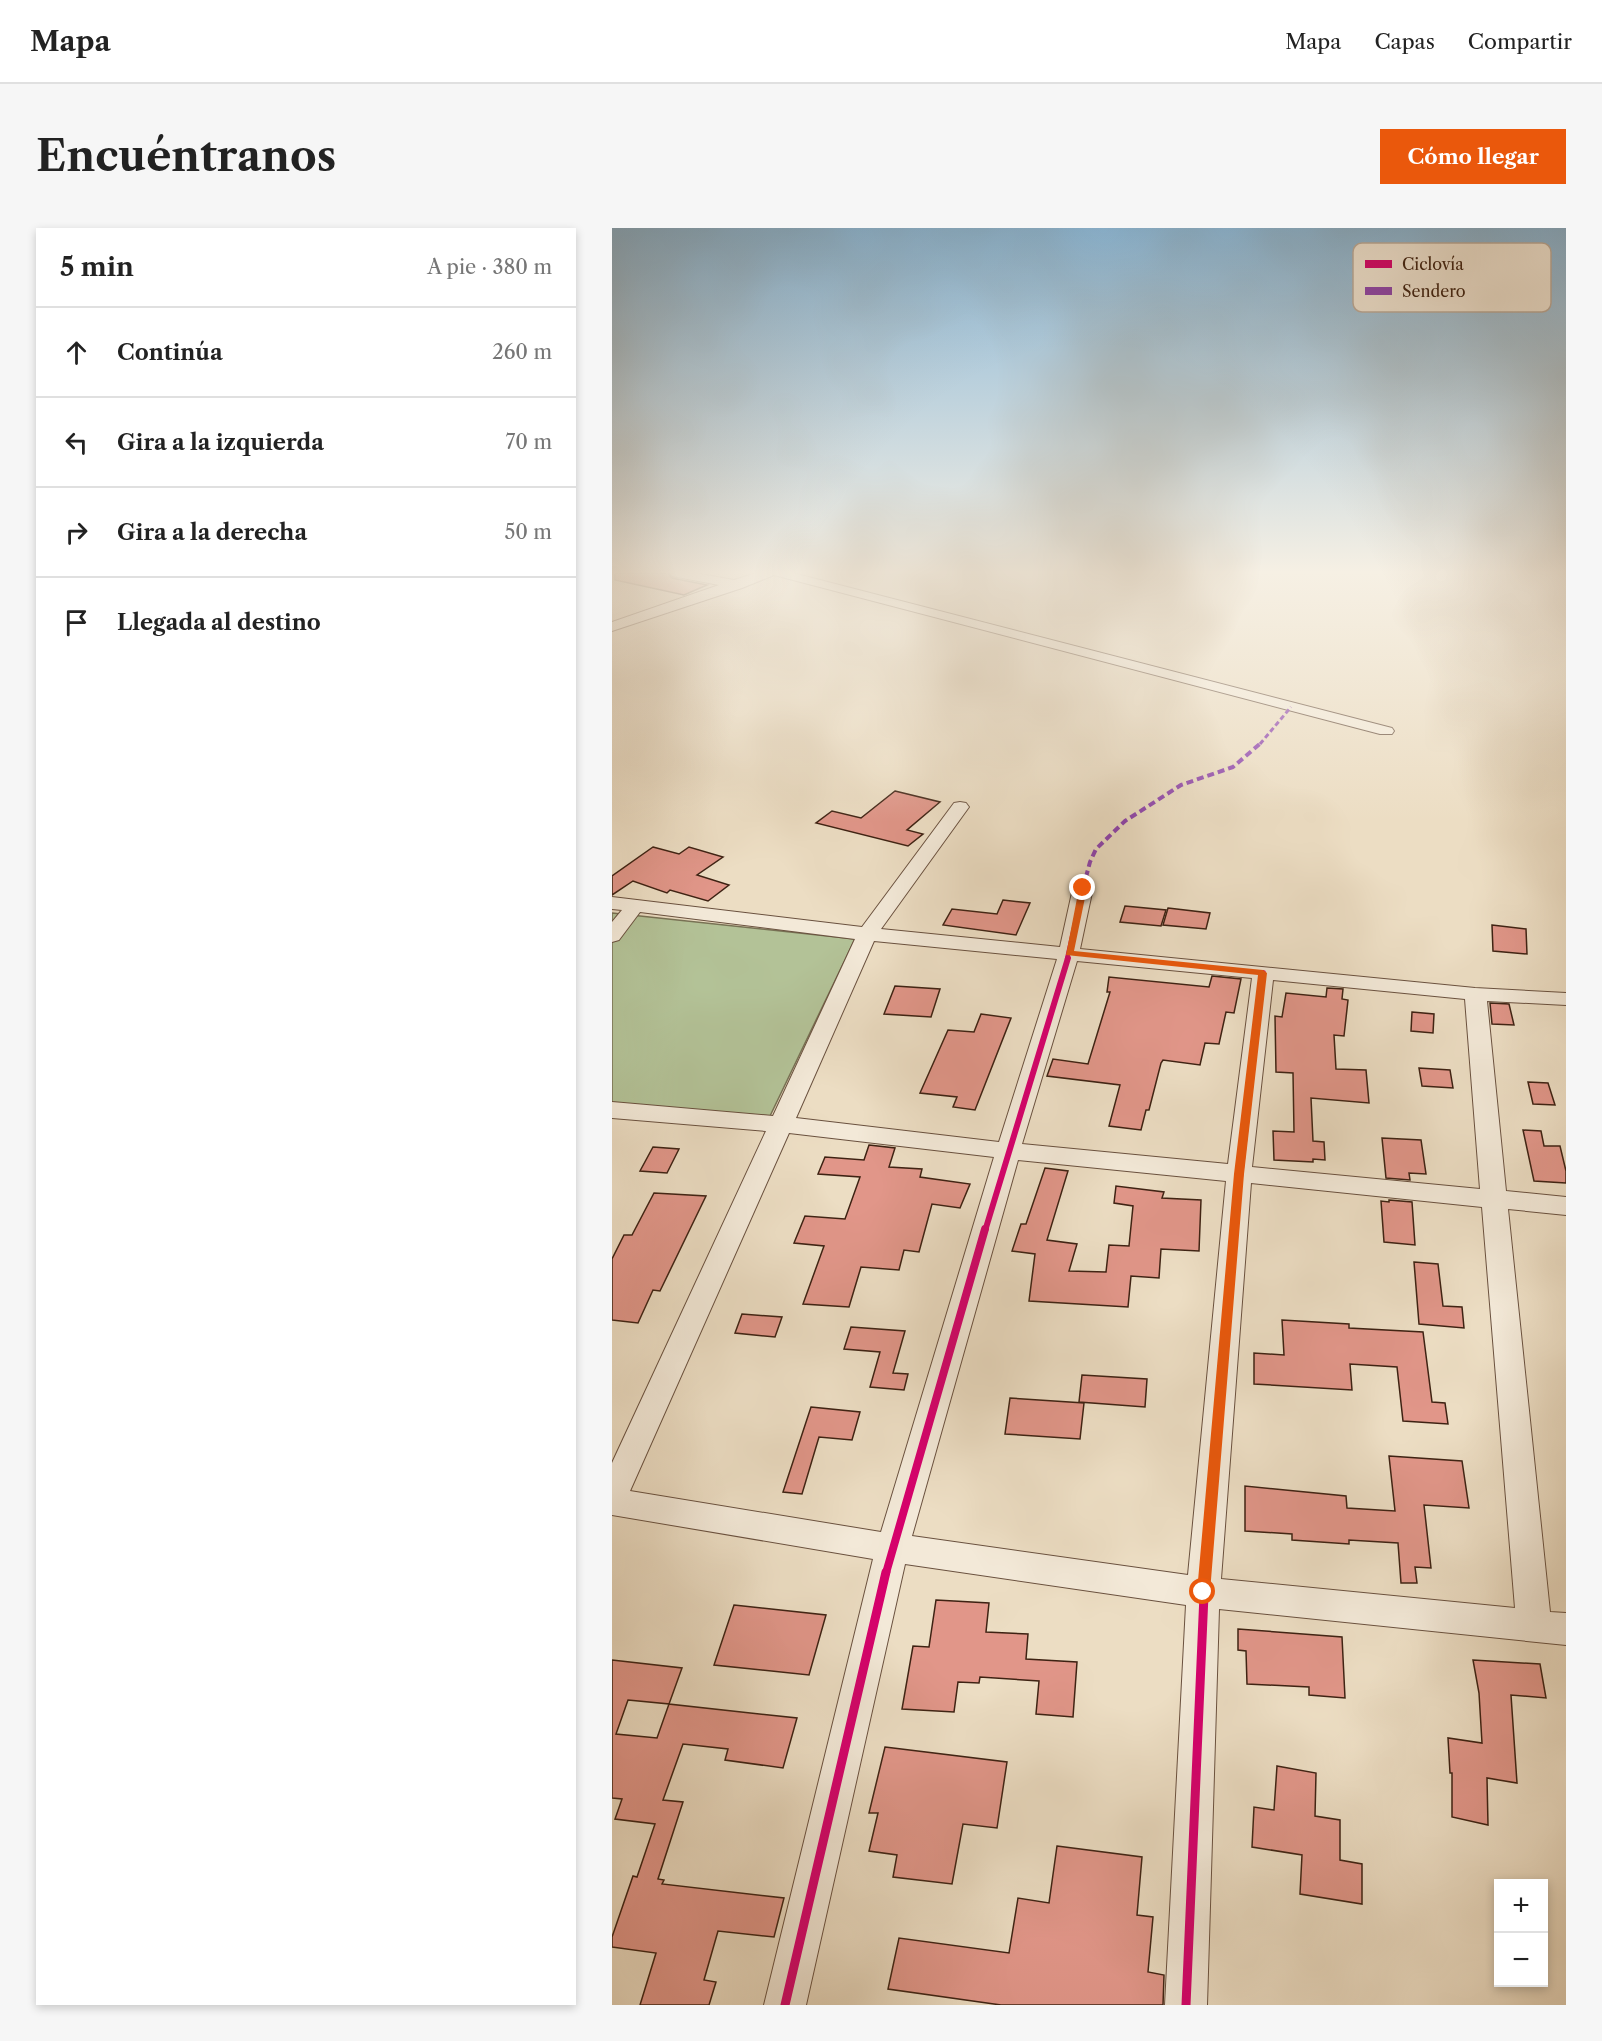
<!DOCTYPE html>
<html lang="es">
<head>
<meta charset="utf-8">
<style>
	:root { --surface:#fff; --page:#f6f6f6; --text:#222; --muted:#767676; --line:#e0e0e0; --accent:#ea580c }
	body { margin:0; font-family:"Libre Caslon Text",serif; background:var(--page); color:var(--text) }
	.controls { position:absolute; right:18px; bottom:18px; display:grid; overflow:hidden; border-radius:0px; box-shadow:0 3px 9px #0003 }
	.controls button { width:54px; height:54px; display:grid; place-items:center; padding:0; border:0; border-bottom:2px solid var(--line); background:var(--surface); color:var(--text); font:30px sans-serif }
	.stop { position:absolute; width:18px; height:18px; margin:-14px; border:4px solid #ea580c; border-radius:50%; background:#fff }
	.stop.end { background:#ea580c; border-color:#fff; box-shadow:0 2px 6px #0008 }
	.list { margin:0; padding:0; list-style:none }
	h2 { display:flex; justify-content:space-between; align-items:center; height:78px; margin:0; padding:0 24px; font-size:26px }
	h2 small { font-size:20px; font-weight:400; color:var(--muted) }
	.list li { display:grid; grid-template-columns:39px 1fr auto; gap:18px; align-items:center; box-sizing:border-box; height:90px; padding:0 24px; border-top:2px solid var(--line) }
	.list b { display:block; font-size:22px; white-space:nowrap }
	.list em { font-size:20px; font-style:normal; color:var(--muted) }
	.icon { flex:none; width:33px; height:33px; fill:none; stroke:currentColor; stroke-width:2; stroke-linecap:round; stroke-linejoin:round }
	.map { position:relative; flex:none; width:954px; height:1777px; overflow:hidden; border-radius:0px }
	header { display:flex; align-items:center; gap:36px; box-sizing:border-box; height:84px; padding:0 30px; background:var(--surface); border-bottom:2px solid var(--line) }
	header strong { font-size:28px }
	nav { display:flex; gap:33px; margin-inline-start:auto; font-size:21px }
	.intro { display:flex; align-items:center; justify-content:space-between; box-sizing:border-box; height:144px; padding:0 36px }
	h1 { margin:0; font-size:42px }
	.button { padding:15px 27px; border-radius:0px; background:var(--accent); color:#fff; font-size:21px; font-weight:700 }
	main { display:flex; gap:36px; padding:0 36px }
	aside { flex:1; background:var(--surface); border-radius:0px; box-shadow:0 3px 9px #0003 }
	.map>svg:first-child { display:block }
	.green { fill:#b3c297; stroke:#787255; stroke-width:1.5 }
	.building { fill:#e19689; stroke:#3e2213; stroke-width:1.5; fill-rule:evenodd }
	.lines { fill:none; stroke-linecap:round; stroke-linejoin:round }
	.minor-casing { stroke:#6a513f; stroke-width:2 }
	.minor { fill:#f3e9d8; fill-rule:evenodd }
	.quiet-far1 { stroke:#8e44ad; stroke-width:3; stroke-dasharray:5 3; stroke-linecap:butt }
	.quiet { stroke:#8e44ad; stroke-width:4; stroke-dasharray:7 4; stroke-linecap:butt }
	.cycleway-far3-casing { stroke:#f3e9d8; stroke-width:8 }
	.cycleway-far2-casing { stroke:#f3e9d8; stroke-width:10 }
	.cycleway-far1-casing { stroke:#f3e9d8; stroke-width:11 }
	.cycleway-casing { stroke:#f3e9d8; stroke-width:13 }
	.cycleway-far3 { stroke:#d6006c; stroke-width:4.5 }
	.cycleway-far2 { stroke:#d6006c; stroke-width:6 }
	.cycleway-far1 { stroke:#d6006c; stroke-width:8 }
	.cycleway { stroke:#d6006c; stroke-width:9 }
	.route { fill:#ea580c }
	.key { fill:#f3e9d8; stroke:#bdad9d; stroke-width:1.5 }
	.key-label { font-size:16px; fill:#3e2213 }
</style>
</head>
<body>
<header>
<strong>Mapa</strong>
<nav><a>Mapa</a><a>Capas</a><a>Compartir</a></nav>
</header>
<div class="intro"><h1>Encuéntranos</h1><a class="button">Cómo llegar</a></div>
<main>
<aside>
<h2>5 min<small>A pie · 380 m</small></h2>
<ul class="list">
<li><svg class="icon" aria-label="ahead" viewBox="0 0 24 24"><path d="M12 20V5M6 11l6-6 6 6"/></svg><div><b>Continúa</b></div><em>260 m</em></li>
<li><svg class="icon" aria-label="left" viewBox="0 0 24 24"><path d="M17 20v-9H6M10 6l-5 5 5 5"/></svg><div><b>Gira a la izquierda</b></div><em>70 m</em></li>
<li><svg class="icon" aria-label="right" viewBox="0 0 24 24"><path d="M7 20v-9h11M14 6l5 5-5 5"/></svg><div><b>Gira a la derecha</b></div><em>50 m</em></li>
<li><svg class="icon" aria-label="arrive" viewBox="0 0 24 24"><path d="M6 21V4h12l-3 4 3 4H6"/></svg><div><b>Llegada al destino</b></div></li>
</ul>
</aside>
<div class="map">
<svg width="954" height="1777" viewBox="0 0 954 1777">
	<rect width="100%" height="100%" fill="#ecddc3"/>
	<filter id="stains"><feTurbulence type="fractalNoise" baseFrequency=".00333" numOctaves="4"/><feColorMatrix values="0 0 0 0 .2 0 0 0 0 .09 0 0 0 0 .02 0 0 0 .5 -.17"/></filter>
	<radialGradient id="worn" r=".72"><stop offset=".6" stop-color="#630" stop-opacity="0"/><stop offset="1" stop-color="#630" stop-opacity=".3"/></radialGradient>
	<!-- green -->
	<polygon class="green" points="0,685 243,711 158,888 0,875"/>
	<!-- building -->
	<g class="building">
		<polygon points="3,345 56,345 60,350 95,357 72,367 3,352"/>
		<polygon points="283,563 328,574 295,602 311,606 296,618 204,595 220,583 249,590"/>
		<polygon points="41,619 67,626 77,619 111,629 85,647 117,657 96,673 58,662 55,665 21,653 0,667 0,648"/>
		<polygon points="391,672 418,675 404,707 331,697 340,681 385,686"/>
		<polygon points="513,678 554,682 549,698 508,694"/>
		<polygon points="556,680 598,685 594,701 551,697"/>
		<polygon points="880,697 914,701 915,726 881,723"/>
		<polygon points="600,748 629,751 622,785 614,784 607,816 593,815 588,837 551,832 549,835 537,882 534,882 529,902 497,898 508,857 435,848 441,831 476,836 498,764 495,764 497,749 597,759"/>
		<polygon points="283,758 328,761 319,789 272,786"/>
		<polygon points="715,760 731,761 730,771 736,772 732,808 722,807 724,841 754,842 757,875 699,870 701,913 712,914 713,932 701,931 701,934 662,932 661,903 682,904 681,845 664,844 663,788 670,789 674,765 714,769"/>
		<polygon points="878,775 897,776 902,797 880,796"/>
		<polygon points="800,784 822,786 821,805 799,803"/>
		<polygon points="369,786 399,790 363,882 341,879 345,869 308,865 336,802 362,804"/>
		<polygon points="807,840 838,842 841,860 810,858"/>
		<polygon points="916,854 936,855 943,877 921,876"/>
		<polygon points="911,902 929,903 932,918 948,918 954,943 954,955 922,953"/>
		<polygon points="770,910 809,912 814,946 797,945 798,952 774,950"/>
		<polygon points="257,917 283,920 277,939 310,941 308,949 358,956 348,980 320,976 307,1024 292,1022 287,1042 249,1039 237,1079 191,1076 212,1018 182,1015 193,988 233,991 248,949 206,946 213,929 252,932"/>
		<polygon points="41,919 67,921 55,945 28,943"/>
		<polygon points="433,940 456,943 435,1012 465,1016 457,1043 494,1044 497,1017 517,1018 521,978 502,975 504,958 552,964 550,970 589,972 587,1023 549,1021 547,1050 519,1048 516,1079 417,1073 423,1026 400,1023 409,996 414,996"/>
		<polygon points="42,965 94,968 48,1063 41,1062 26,1095 0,1092 0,1031 12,1007 20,1007"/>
		<polygon points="777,972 800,974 803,1017 772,1014 769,973 777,974"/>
		<polygon points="802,1034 826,1036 831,1078 850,1079 852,1100 807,1096"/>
		<polygon points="130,1086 170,1089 163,1109 123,1105"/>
		<polygon points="670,1092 737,1096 737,1100 811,1104 820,1174 833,1175 836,1196 791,1193 785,1139 738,1136 740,1162 642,1156 642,1125 672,1127"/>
		<polygon points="239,1099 293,1103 281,1145 296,1146 292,1162 258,1159 268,1124 232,1121"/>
		<polygon points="470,1147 535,1151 533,1179 467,1174"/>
		<polygon points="398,1170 472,1175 468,1211 393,1206"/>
		<polygon points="199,1179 248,1184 240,1212 207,1209 190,1266 171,1264"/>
		<polygon points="777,1228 850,1233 857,1280 812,1277 819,1340 803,1339 805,1355 789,1355 786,1315 737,1312 737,1316 680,1312 680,1306 633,1303 633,1258 734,1268 735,1280 783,1283"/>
		<polygon points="324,1372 377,1375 374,1404 416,1406 414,1431 465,1434 461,1489 424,1486 427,1453 368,1449 367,1455 346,1454 342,1484 290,1481 301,1418 317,1419"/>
		<polygon points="122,1377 214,1387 197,1447 102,1437"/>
		<polygon points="626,1401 730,1409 733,1470 697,1467 697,1459 635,1456 634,1423 626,1422"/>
		<path d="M 0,1432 L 70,1440 L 57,1476 L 185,1490 L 171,1540 L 113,1532 L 116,1521 L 71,1516 L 51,1572 L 71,1574 L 46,1651 L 52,1652 L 50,1656 L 172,1670 L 162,1709 L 106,1703 L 92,1752 L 104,1754 L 97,1777 L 28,1777 L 44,1725 L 0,1719 L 0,1709 L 21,1648 L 25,1649 L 43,1596 L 3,1591 L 10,1571 L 0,1570 ZM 16,1472 L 57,1476 L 45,1510 L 4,1506 Z"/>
		<polygon points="861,1432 928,1436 934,1470 899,1467 905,1555 875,1550 876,1597 840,1589 840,1545 838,1545 836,1510 870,1515 867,1465"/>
		<polygon points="273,1519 395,1534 385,1600 351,1596 340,1656 281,1649 285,1627 257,1623 266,1585 257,1585"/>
		<polygon points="665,1538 704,1545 703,1588 728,1592 728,1632 750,1636 750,1676 688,1666 690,1627 640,1619 642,1579 662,1582"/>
		<polygon points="445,1618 530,1629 525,1687 541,1689 536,1744 552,1747 551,1777 389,1777 276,1761 287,1710 397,1725 406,1670 437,1675"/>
	</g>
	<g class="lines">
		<!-- minor casing -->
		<g class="minor-casing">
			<g id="minor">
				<polygon points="58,345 83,345 122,352 144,345 181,345 780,500 782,503 780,506 768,506 162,347 130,360 0,403 0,394 107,357 60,348"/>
				<path d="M 348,574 L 354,575 L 357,579 L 269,701 L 448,719 L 461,660 L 464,656 L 478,656 L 481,660 L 468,721 L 863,760 L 954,765 L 954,777 L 875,773 L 894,963 L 954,969 L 954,987 L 896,981 L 938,1384 L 954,1385 L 954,1417 L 607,1381 L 595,1777 L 553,1777 L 574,1377 L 293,1336 L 194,1777 L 152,1777 L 261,1331 L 0,1287 L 0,1235 L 154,903 L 0,890 L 0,874 L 161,888 L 243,711 L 28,684 L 7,712 L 0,714 L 0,694 L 10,682 L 0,681 L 0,669 L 250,699 L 342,575 ZM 262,713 L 445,731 L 387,914 L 184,890 ZM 465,733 L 640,750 L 616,936 L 410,916 ZM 661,752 L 853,771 L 868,961 L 640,939 ZM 177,905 L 382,929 L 269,1304 L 18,1263 ZM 406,932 L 614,953 L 576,1347 L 300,1308 ZM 639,955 L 870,979 L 903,1380 L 609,1351 Z"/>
			</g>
		</g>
		<!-- minor -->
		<use href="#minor" class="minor"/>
		<!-- quiet-far1 -->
		<polyline class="quiet-far1" points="648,516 679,479"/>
		<!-- quiet -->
		<polyline class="quiet" points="471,660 478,634 484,621 513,593 569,557 621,539 650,514"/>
		<!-- cycleway-far3 casing -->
		<g class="cycleway-far3-casing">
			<polyline id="cycleway-far3" points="455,731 471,660"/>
		</g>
		<!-- cycleway-far2 casing -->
		<g class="cycleway-far2-casing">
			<g id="cycleway-far2">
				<polyline points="373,1003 456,730"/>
				<polyline points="622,1003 651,745"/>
			</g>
		</g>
		<!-- cycleway-far1 casing -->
		<g class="cycleway-far1-casing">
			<g id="cycleway-far1">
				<polyline points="274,1345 373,1001"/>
				<polyline points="593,1345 622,1001"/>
			</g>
		</g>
		<!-- cycleway casing -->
		<g class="cycleway-casing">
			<g id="cycleway">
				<polyline points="173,1777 274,1344"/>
				<polyline points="574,1777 593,1344"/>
			</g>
		</g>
		<!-- cycleway-far3 -->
		<use href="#cycleway-far3" class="cycleway-far3"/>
		<!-- cycleway-far2 -->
		<use href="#cycleway-far2" class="cycleway-far2"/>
		<!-- cycleway-far1 -->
		<use href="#cycleway-far1" class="cycleway-far1"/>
		<!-- cycleway -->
		<use href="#cycleway" class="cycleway"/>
	</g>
	<!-- sky -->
	<linearGradient id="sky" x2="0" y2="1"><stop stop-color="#89b6d6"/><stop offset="0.58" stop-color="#f6f0e4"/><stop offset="1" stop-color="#f6f0e4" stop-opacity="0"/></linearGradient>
	<rect width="954" height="594" fill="url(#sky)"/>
	<!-- route -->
	<polygon class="route" points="471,657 475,660 462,723 651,742 655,745 632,946 598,1364 596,1369 591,1370 587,1369 585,1364 622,946 646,747 454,727 467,660"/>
	<!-- legend -->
	<rect x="741" y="15" width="198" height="69" rx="9" class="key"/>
	<rect x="753" y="32" width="27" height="8" fill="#d6006c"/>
	<rect x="753" y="59" width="27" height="8" fill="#8e44ad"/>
	<g class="key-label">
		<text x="790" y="42">Ciclovía</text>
		<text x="790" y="69">Sendero</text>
	</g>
	<rect width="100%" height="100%" filter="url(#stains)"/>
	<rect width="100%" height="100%" fill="url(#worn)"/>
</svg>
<div class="controls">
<button>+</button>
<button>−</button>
</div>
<div class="stop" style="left:591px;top:1364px"></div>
<div class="stop end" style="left:471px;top:660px"></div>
</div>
</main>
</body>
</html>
